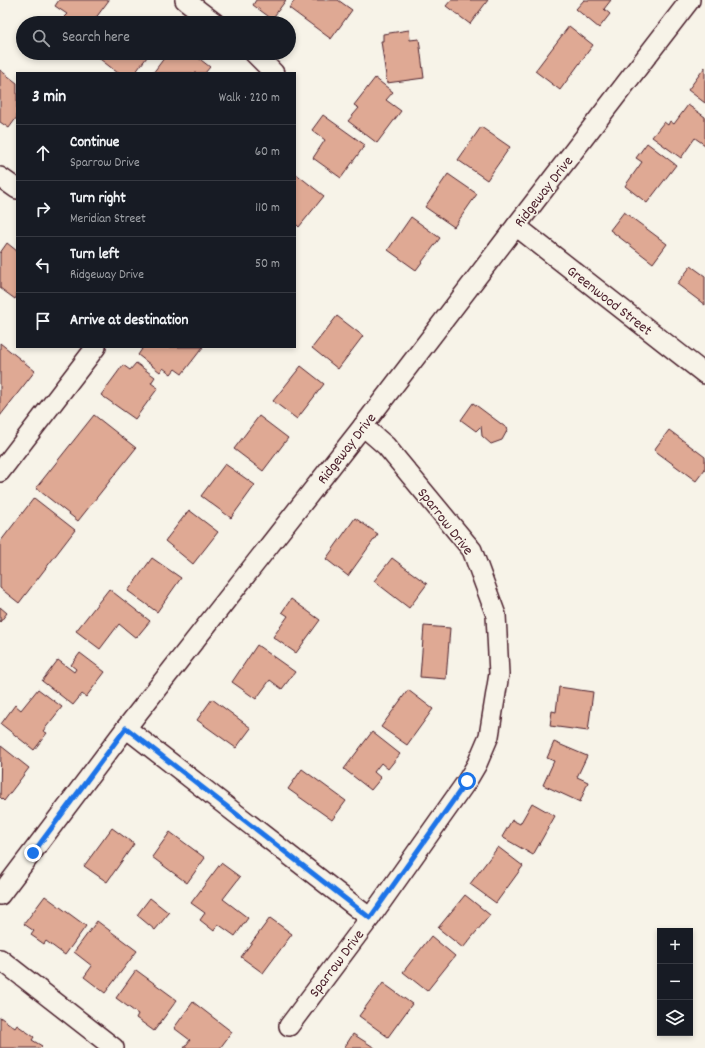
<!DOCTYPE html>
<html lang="en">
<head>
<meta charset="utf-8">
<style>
	:root { --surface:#171b24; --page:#20242c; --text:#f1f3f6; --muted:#9ea1a6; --line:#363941 }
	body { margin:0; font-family:Dekko,sans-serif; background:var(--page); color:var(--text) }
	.controls { position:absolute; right:12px; bottom:12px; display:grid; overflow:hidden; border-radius:0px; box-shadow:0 2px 6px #0003 }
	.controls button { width:36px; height:36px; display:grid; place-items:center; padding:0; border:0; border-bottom:1px solid var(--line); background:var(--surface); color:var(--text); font:20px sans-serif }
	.stop { position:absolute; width:12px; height:12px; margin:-9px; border:3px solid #1a73e8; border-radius:50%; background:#fff }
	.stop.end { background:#1a73e8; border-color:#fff; box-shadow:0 1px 4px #0008 }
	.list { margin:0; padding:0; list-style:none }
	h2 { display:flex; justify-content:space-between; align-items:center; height:52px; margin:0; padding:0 16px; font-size:17px }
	h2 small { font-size:13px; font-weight:400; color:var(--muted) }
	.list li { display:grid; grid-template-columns:26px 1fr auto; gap:12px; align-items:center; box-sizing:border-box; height:56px; padding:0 16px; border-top:1px solid var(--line) }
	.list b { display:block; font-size:15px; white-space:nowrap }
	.list p { margin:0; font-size:13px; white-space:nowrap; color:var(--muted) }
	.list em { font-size:13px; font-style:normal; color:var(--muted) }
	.icon { flex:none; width:22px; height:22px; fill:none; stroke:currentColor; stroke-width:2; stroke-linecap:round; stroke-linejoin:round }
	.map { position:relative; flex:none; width:705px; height:1048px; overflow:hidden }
	.search { position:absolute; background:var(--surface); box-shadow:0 2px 6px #0003; left:16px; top:16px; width:280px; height:44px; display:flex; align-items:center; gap:10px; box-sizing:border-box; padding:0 14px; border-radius:22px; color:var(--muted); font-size:15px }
	.panel { position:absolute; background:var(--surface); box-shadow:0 2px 6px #0003; left:16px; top:72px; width:280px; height:276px; border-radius:0px }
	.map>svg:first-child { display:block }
	.building { fill:#dfa994; stroke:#4a1f2b }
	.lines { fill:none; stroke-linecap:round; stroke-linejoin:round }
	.street-casing { stroke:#4a1f2b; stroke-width:22 }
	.street { stroke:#f7f3e8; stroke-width:19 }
	.route { stroke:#1a73e8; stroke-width:5 }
	.labels { text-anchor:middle; stroke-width:3; stroke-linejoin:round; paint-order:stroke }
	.street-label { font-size:15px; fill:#4a1f2b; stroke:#f7f3e8 }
</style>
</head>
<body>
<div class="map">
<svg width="705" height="1048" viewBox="0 0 705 1048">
	<rect width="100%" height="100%" fill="#f7f3e8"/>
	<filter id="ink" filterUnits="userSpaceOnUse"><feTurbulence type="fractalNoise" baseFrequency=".025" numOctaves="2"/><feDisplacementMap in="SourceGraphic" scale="8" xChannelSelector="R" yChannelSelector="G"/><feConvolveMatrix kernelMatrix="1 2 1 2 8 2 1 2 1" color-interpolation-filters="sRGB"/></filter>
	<g filter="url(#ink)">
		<!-- building -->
		<g class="building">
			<polygon points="59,0 109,0 92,23 72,23 64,17 67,14 55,6"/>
			<polygon points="256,0 286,0 272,19 253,5"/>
			<polygon points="295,0 338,0 352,10 331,39 289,8"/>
			<polygon points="451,0 488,0 470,24 446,6"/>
			<polygon points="584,0 611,0 604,9 610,14 599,28 576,9"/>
			<polygon points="569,26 593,45 560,90 535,71"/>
			<polygon points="409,30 410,40 419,39 424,78 387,83 381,41 383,41 383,34"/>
			<polygon points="98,53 150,53 135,73 118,73 96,56"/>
			<polygon points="168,53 179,53 183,56 186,53 192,53 210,67 205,73 153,73"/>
			<polygon points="705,67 705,103 688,90"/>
			<polygon points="0,70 17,83 17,117 9,128 0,122"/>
			<polygon points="375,78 393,92 386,100 401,111 377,143 348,121 359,108 354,105"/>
			<polygon points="688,105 705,117 705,145 695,138 681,158 652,137 664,122 668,125 670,121 674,124"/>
			<polygon points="323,115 365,145 341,178 313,158 325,140 312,130"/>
			<polygon points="481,127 510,147 487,180 458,160"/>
			<polygon points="647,143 676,165 647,203 625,186 642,162 636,158"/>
			<polygon points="295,173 324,196 299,227 295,223"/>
			<polygon points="448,174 477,194 454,227 425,207"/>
			<polygon points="624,212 667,244 653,263 610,230"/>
			<polygon points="411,217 440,238 416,270 388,250"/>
			<polygon points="7,243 17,251 17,296 15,299 0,288 0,253"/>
			<polygon points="691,266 705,276 705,305 677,284"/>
			<polygon points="337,316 363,336 338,369 312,348"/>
			<polygon points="0,343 35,371 0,416"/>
			<polygon points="141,347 203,347 182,374 175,369 171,374 163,368 160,372 138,355 142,349"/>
			<polygon points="136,363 155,377 151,383 158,388 135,419 101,395 123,365 130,370"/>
			<polygon points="301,366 324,384 297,419 273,401"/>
			<polygon points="473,403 508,429 502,440 491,444 482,436 481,426 476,431 461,420"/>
			<polygon points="94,415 136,448 78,521 36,488"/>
			<polygon points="259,416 288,438 263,471 234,449"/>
			<polygon points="669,430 705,457 705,469 696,481 654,450"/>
			<polygon points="225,464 255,485 231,518 201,496"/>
			<polygon points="34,498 75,530 19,603 0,588 0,542"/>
			<polygon points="189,510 218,532 193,564 165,541"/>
			<polygon points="355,518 378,534 348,576 326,559"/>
			<polygon points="152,558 181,578 157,612 128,591"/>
			<polygon points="392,558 427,584 409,608 374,581"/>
			<polygon points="109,589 150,621 136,638 119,624 100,649 76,631"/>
			<polygon points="291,599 320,620 296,653 273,637 288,616 282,612"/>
			<polygon points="0,607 7,613 0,622"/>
			<polygon points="424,626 450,628 446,679 420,677"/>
			<polygon points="257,645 295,672 282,689 270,680 256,699 232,682"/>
			<polygon points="80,653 105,672 86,697 82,694 73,705 42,681 58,660 74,672 76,669 71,665"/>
			<polygon points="559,687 593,692 588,731 550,726 552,711 556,712"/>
			<polygon points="38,689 62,707 43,731 47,733 34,750 1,724 15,705 21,710"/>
			<polygon points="408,690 433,709 407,745 381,727"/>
			<polygon points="212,699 251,728 236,748 197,720"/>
			<polygon points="372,732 400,754 388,769 381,763 374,772 381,778 371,790 344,769"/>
			<polygon points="554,742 587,756 577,777 588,782 580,802 543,785 554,761 547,758"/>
			<polygon points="1,746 29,768 4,801 0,797"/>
			<polygon points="302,769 346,801 332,820 288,789"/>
			<polygon points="532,803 555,816 533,855 502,837 512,820 520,824"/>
			<polygon points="112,828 134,844 107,882 84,866"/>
			<polygon points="170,832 205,858 187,883 152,857"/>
			<polygon points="498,847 523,866 496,903 470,884"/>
			<polygon points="221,863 240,877 223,899 248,918 235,936 218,924 214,931 200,920 205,913 191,903"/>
			<polygon points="465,895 490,915 463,948 438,928"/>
			<polygon points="45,896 86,926 65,955 46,941 44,944 31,935 34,931 24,924"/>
			<polygon points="150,898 169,913 155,930 137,915"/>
			<polygon points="270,918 292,934 263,973 241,957"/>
			<polygon points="97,921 137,951 105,993 84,977 92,966 74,952"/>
			<polygon points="431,936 455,956 427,991 403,972"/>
			<polygon points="136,970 177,1000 154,1031 136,1018 138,1014 116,998"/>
			<polygon points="383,983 412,1004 388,1037 359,1016"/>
			<polygon points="193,1002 232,1032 220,1048 184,1048 190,1040 174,1028"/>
			<polygon points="0,1017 15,1028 17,1025 34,1037 32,1040 42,1046 40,1048 0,1048"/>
			<polygon points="353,1034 375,1048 344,1048"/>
		</g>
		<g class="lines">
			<!-- street casing -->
			<g class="street-casing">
				<g id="street">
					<polyline points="185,0 215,23"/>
					<polyline points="254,53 274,73"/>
					<polyline points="0,177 17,189"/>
					<polyline points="516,226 705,374"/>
					<polyline points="0,472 96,347"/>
					<polyline points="126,728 370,918"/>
					<polyline points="0,895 126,728 363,426 516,226 690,0"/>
					<polyline points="0,959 114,1048"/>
					<polyline points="289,1026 370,918 467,781 477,764 489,736 499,674 496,615 472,550 386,446 363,426"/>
				</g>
			</g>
			<!-- street -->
			<use href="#street" class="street"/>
		</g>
	</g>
	<g class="lines" filter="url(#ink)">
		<!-- route -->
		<polyline class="route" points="33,853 126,728 370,918 467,781"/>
	</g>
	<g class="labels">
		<!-- street labels -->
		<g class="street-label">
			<text transform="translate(543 191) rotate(-52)" y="5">Ridgeway Drive</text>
			<text transform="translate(610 300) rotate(38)" y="5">Greenwood Street</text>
			<text transform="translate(346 448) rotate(-52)" y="5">Ridgeway Drive</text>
			<text transform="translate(446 521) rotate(52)" y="5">Sparrow Drive</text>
			<text transform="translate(336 963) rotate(-53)" y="5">Sparrow Drive</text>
		</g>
	</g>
</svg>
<div class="controls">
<button>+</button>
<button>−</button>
<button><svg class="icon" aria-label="layers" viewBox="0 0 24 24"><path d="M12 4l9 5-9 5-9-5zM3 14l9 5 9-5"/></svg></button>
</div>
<div class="stop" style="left:467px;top:781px"></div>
<div class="stop end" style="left:33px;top:853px"></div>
<div class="search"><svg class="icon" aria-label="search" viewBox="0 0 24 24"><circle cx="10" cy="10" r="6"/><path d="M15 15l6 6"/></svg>Search here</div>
<section class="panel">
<h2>3 min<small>Walk · 220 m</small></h2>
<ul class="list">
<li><svg class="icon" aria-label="ahead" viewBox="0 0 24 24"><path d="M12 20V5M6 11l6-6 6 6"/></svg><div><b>Continue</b><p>Sparrow Drive</p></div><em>60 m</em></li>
<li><svg class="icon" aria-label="right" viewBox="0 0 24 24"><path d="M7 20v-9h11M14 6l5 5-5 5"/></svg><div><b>Turn right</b><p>Meridian Street</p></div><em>110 m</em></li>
<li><svg class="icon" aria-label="left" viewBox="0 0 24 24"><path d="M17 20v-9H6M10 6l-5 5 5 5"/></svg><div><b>Turn left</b><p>Ridgeway Drive</p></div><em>50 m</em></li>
<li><svg class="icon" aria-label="arrive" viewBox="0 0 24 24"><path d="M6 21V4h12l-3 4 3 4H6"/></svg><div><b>Arrive at destination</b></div></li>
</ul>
</section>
</div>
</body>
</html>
